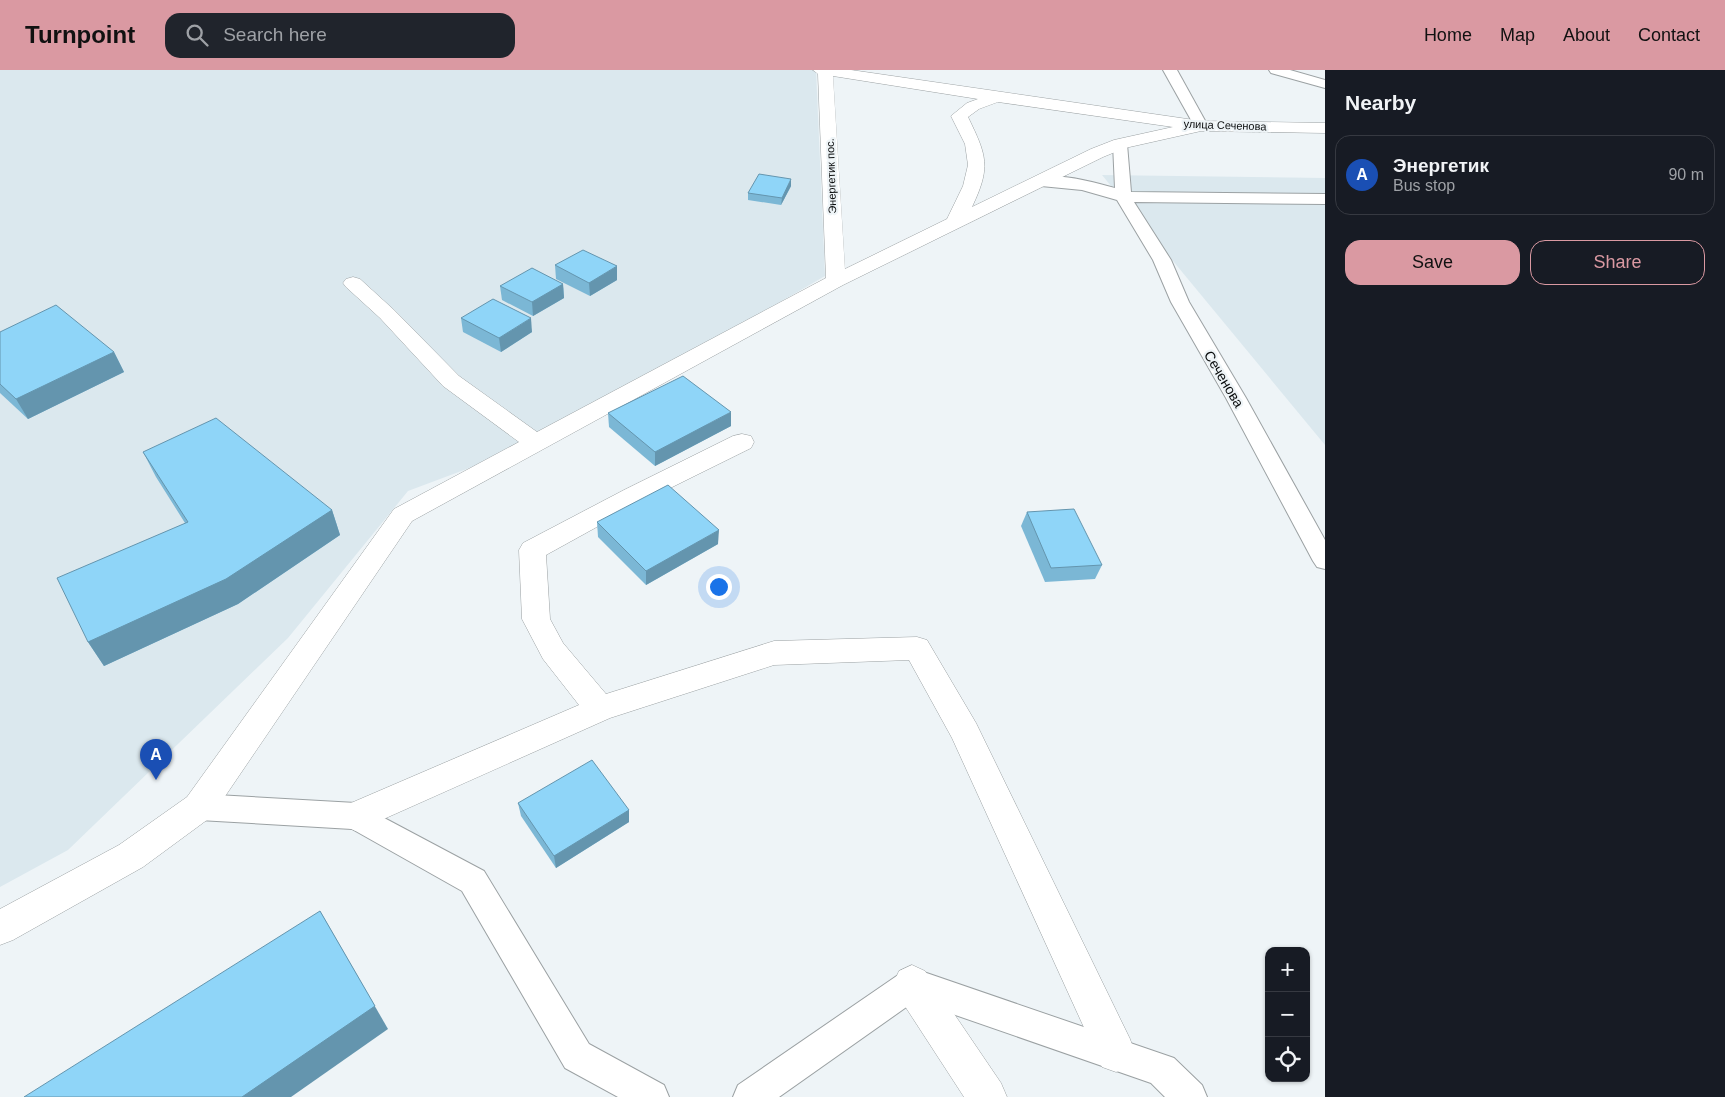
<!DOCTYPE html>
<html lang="en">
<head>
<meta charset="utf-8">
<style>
	:root { --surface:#171b24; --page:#20242c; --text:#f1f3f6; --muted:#9ea1a6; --line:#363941; --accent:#da99a2 }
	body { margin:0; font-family:Helvetica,sans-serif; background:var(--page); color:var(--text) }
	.controls { position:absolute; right:15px; bottom:15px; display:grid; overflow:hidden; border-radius:10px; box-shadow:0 1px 4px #0004 }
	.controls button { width:45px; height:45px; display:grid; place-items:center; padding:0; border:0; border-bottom:1px solid var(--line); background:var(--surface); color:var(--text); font:25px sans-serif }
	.you { position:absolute; left:718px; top:516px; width:18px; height:18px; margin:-12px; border:4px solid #fff; border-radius:50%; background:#1a73e8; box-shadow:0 0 0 8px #1a73e833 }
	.badge { display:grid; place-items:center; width:32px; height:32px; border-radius:50%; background:var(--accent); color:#fff; font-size:16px; font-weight:700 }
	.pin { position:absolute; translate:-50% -41px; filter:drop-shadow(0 1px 2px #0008) }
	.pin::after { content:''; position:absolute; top:26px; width:18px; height:15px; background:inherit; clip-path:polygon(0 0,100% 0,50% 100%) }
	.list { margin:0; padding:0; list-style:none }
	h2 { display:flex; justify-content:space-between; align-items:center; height:65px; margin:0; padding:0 20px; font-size:21px }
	h2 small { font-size:16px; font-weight:400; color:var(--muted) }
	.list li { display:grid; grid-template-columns:32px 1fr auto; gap:15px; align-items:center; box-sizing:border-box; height:80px; margin:0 10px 10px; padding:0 10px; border:1px solid var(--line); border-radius:15px }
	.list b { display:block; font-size:19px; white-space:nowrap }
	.list p { margin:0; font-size:16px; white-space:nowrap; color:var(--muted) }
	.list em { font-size:16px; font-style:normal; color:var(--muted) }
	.actions { display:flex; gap:10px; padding:15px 20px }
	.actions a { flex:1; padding:11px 0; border:1px solid var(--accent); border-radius:15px; text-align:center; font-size:18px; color:var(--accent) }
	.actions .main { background:var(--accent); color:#111 }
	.icon { flex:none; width:28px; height:28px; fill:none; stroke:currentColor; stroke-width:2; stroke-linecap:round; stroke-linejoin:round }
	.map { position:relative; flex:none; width:1325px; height:1027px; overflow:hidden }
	header { display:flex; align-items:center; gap:30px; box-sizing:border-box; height:70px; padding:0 25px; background:var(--accent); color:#111 }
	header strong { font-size:24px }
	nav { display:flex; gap:28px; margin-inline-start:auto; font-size:18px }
	.search { width:350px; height:45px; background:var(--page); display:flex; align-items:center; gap:12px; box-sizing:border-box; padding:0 18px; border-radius:15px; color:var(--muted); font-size:19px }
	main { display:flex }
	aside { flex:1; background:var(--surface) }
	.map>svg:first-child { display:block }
	.built { fill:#dbe8ee }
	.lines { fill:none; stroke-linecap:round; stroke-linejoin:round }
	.service-casing { stroke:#9ba1a3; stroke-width:2 }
	.minor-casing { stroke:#9ba1a3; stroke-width:1 }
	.service { fill:#fff; fill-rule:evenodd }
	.minor { fill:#fff; fill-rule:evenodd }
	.wall { fill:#7bb7d5 }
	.shaded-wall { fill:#6495ae }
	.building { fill:#8fd5f8; stroke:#6495ae }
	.labels { text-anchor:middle; stroke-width:4.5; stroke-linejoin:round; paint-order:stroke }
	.far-street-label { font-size:11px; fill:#0a0c0d; stroke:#eef4f7 }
	.street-label { font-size:14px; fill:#0a0c0d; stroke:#eef4f7 }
</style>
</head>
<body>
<header>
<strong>Turnpoint</strong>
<div class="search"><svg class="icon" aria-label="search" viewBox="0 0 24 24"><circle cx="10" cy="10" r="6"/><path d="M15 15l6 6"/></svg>Search here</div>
<nav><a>Home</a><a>Map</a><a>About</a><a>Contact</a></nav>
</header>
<main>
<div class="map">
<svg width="1325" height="1027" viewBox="0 0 1325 1027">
	<rect width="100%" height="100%" fill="#eef4f7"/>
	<!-- built -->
	<g class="built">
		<polygon points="0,0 816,0 825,206 536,373 408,421 288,568 68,780 0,817"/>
		<polygon points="1102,105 1325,108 1325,375"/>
	</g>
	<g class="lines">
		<!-- service casing -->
		<g class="service-casing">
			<g id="service">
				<polygon points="1163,0 1177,0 1208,56 1206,59 1196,59"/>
				<polygon points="1269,0 1290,0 1325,10 1325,18 1271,3"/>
				<path d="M 1120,70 L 1125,71 L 1127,74 L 1131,122 L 1325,124 L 1325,134 L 1134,132 L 1171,190 L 1189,232 L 1246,328 L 1325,470 L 1325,499 L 1317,497 L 1313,491 L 1226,328 L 1171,232 L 1153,190 L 1117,130 L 1082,120 L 1041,116 L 1036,114 L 1033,111 L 1036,108 C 1058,102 1093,112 1115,118 L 1113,74 L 1115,71 Z"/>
				<polygon points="199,724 356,733 484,801 589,974 664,1015 669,1027 618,1027 565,998 462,821 352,759 199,750 189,746 185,737 189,728"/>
				<polygon points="912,898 1174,988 1202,1015 1207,1027 1165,1027 1151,1013 915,931 779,1027 733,1027 738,1015 901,903"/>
			</g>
		</g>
		<!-- minor casing -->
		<g class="minor-casing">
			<g id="minor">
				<path d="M 813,0 L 851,0 L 1201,51 L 1325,53 L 1325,63 L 1201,61 L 1125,78 L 1103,87 L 843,215 L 412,451 L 211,747 L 143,797 L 13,870 L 0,875 L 0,839 L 119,775 L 187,727 L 394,439 L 519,372 L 443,316 L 380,248 L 346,217 L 343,213 L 346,209 L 353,207 L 360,209 L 394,240 L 459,306 L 537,362 L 826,208 L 818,4 ZM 833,6 L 978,29 L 967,33 L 951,46 L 965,74 L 968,95 L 963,116 L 947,149 L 845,199 ZM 998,32 L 1173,57 L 1114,70 L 1091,79 L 972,137 C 991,97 987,86 968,47 L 979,39 Z"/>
				<polygon points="742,364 751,366 754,372 751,378 642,432 546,485 550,549 563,573 606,624 774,571 917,567 927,570 976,653 1130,969 1135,983 1130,997 1116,1002 1102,997 952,668 909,590 774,595 610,648 368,756 356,761 344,756 339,746 344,736 579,635 543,589 522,549 519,480 523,473 624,420 733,366"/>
				<polygon points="912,895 925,901 1001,1013 1007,1027 964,1027 899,927 893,914 899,901"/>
			</g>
		</g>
		<!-- service -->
		<use href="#service" class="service"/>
		<!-- minor -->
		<use href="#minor" class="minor"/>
	</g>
	<!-- wall -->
	<g class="wall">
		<polygon points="791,116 781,135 748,130 748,123"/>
		<polygon points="555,195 617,210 590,226 556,209"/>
		<polygon points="563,214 564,228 533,246 502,230 500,216"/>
		<polygon points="461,248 532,262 501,282 463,262"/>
		<polygon points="0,262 114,282 124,302 28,349 0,323"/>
		<polygon points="608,343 731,356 655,396 609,357"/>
		<polygon points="143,382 332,440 340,465 238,534 104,596 88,572 185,453 156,407"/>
		<polygon points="1027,442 1102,495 1095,509 1045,512 1021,456"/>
		<polygon points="597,452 718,474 646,515 598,467"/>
		<polygon points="518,733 629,740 629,752 556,798 521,746"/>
	</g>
	<!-- shaded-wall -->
	<g class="shaded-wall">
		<polygon points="791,109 791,116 781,135 782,128"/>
		<polygon points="617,196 617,210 590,226 589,213"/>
		<polygon points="563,214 564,228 533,246 532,232"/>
		<polygon points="531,248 532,262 501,282 499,268"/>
		<polygon points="114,282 124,302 28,349 16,329"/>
		<polygon points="731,342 731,356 655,396 655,382"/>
		<polygon points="332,440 340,465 238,534 104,596 88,572"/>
		<polygon points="719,460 718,474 646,515 646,501"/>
		<polygon points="629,740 629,752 556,798 554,786"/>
		<polygon points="320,841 388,959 291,1027 242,1027"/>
	</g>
	<!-- building -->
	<g class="building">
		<polygon points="759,104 791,109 782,128 748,123"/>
		<polygon points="583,180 617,196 589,213 555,195"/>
		<polygon points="532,198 563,214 532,232 500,216"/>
		<polygon points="493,229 531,248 499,268 461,248"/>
		<polygon points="56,235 114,282 16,329 0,314 0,262"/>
		<polygon points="683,306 731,342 655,382 608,343"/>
		<polygon points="216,348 332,440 226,509 88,572 57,508 188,452 143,382"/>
		<polygon points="668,415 719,460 646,501 597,452"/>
		<polygon points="1074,439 1102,495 1051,498 1027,442"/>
		<polygon points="592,690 629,740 554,786 518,733"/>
		<polygon points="320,841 375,936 242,1027 24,1027"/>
	</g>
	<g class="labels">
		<!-- far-street labels -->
		<g class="far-street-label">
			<text transform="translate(1225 55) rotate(2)" y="4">улица Сеченова</text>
			<text transform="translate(831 106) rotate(-92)" y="4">Энергетик пос.</text>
		</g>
		<!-- street labels -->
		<g class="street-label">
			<text transform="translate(1224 309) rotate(59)" y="5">Сеченова</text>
		</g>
	</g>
</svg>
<div class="controls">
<button>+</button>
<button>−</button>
<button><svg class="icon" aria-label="locate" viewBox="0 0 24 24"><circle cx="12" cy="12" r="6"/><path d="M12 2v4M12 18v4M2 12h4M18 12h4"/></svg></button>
</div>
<div class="you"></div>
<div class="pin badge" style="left:156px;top:710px;background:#1a4fb4">A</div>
</div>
<aside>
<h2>Nearby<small></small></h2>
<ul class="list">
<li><span class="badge" style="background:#1a4fb4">A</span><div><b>Энергетик</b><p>Bus stop</p></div><em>90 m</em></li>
</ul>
<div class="actions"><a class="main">Save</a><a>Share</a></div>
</aside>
</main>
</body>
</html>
